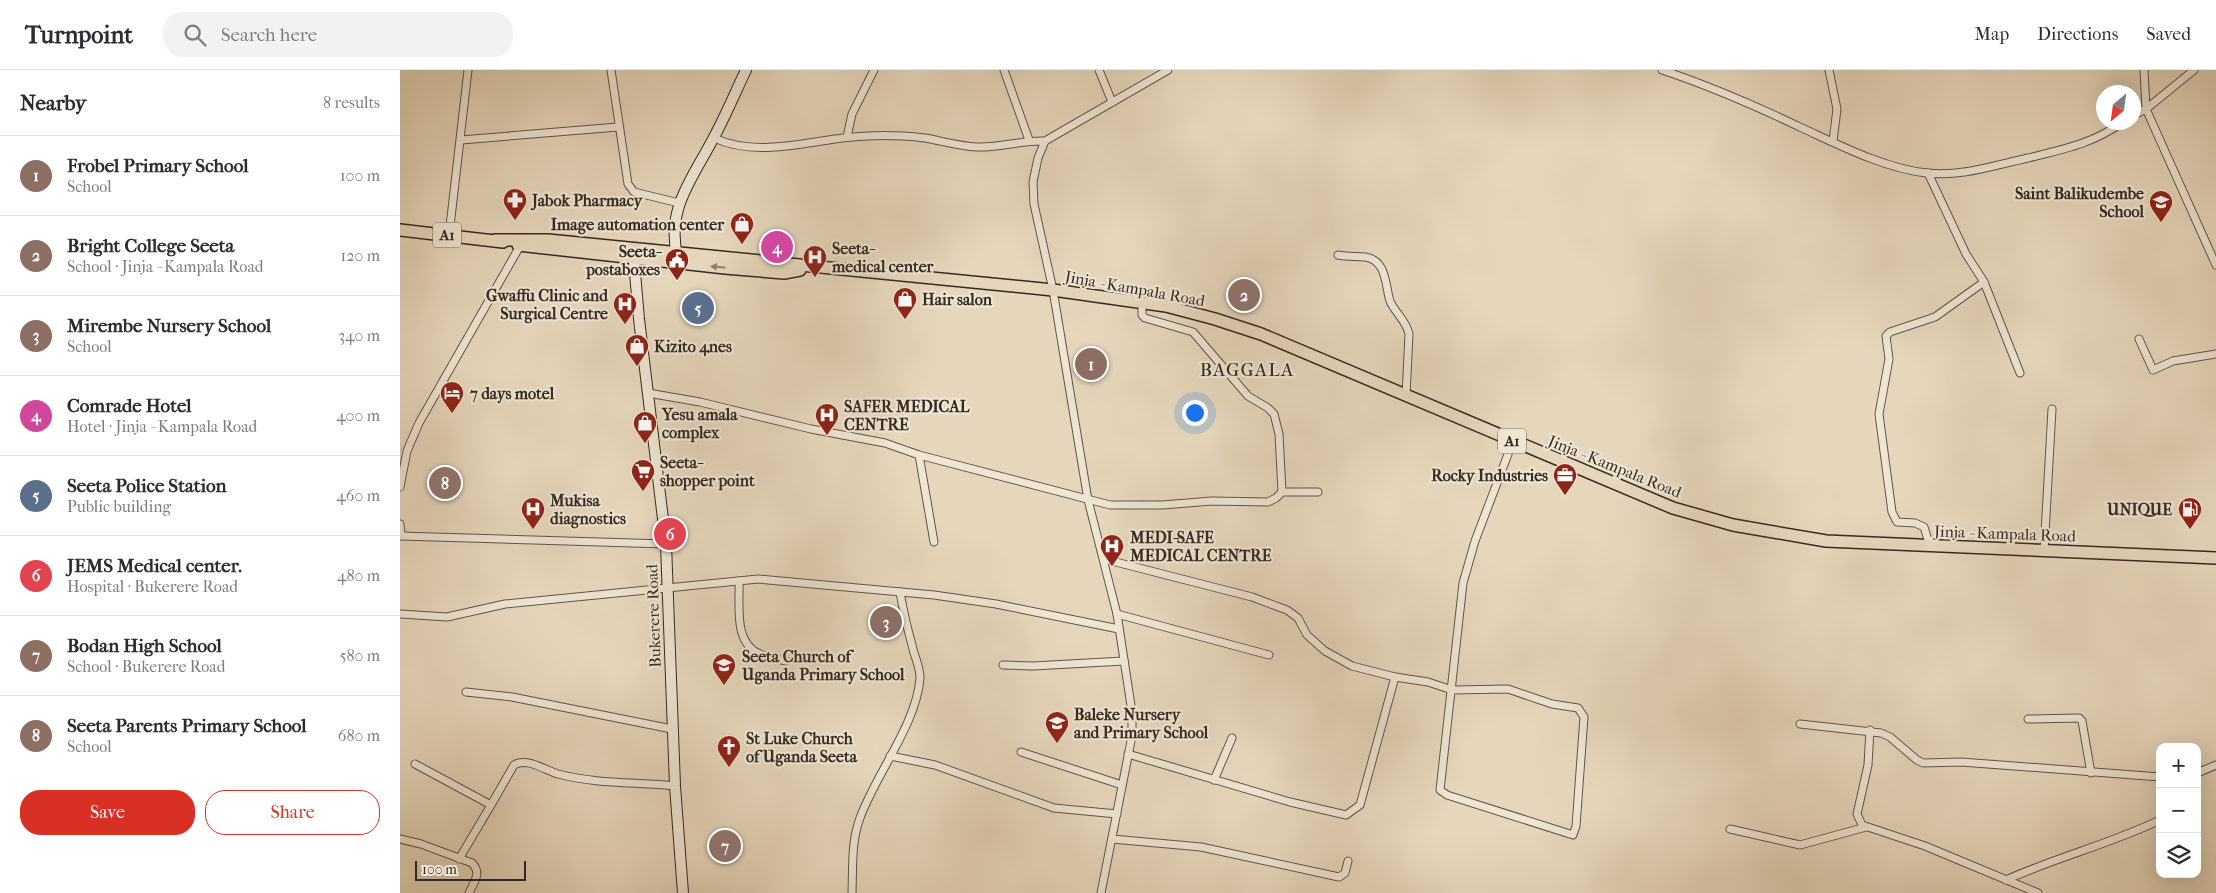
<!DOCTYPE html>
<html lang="en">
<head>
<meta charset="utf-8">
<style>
	:root { --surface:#fff; --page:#f2f2f3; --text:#2b2b33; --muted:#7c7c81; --line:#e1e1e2; --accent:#d93025 }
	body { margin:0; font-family:"IM FELL French Canon",serif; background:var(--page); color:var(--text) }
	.controls { position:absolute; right:15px; bottom:15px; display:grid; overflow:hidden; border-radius:10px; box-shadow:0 5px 20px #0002 }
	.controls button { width:45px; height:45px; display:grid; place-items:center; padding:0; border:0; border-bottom:1px solid var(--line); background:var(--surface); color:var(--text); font:25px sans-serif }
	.compass { position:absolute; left:1696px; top:15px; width:45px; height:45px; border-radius:50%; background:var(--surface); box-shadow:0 5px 20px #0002; rotate:209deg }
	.scale { position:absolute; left:15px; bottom:12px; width:111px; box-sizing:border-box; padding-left:5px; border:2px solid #352a23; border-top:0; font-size:14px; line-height:18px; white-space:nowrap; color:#352a23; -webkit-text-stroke:4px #efe5d3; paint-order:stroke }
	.you { position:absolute; left:794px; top:342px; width:18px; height:18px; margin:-12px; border:4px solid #fff; border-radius:50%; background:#1a73e8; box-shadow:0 0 0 8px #1a73e833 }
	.badge { display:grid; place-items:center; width:32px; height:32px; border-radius:50%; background:var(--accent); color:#fff; font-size:16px; font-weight:700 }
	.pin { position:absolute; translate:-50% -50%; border:2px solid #fff; box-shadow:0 1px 5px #0006 }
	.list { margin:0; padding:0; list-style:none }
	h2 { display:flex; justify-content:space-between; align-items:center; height:65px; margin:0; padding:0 20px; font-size:21px }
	h2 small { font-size:16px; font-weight:400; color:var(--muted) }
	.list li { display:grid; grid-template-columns:32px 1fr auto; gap:15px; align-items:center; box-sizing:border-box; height:80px; padding:0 20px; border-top:1px solid var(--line) }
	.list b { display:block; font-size:19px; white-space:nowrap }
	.list p { margin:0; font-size:16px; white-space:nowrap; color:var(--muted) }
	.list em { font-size:16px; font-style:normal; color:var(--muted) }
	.actions { display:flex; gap:10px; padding:15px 20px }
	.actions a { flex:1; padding:11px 0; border:1px solid var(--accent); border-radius:20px; text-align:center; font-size:18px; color:var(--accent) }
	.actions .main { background:var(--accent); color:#fff }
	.icon { flex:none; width:28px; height:28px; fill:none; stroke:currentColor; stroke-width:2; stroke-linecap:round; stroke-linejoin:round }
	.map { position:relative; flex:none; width:1816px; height:823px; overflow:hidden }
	header { display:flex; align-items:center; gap:30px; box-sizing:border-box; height:70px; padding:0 25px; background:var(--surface); border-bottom:1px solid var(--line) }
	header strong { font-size:24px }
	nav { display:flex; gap:28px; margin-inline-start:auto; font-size:18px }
	.search { width:350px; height:45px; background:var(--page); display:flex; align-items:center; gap:12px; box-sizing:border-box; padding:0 18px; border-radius:20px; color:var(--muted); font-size:19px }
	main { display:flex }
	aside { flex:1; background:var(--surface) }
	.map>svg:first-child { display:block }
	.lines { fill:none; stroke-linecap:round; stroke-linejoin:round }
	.minor-casing { stroke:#615549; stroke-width:9 }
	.secondary-casing { stroke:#352a23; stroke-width:12 }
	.trunk-casing { stroke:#352a23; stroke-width:14 }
	.minor { stroke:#efe5d3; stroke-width:7 }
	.secondary { stroke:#efe5d3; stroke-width:10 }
	.trunk { stroke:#e6d7bc; stroke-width:11 }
	.oneway { fill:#8e8070 }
	.labels { text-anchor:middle; stroke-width:4.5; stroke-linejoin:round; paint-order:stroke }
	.shield { fill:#efe5d3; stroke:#6d6258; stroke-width:1 }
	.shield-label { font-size:15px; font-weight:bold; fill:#352a23 }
	.poi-label { font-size:16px; font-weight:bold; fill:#352a23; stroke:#efe5d3; text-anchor:start }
	.street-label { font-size:16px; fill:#352a23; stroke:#efe5d3 }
	.quarter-label { font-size:19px; letter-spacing:1px; fill:#352a23; stroke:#efe5d3 }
</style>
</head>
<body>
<header>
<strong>Turnpoint</strong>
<div class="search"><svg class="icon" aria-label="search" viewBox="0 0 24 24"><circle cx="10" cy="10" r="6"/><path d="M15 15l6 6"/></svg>Search here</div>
<nav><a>Map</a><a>Directions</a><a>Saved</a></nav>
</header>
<main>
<aside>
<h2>Nearby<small>8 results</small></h2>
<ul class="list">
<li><span class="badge" style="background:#8d6e63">1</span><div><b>Frobel Primary School</b><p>School</p></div><em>100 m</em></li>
<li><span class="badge" style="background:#8d6e63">2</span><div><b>Bright College Seeta</b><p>School · Jinja - Kampala Road</p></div><em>120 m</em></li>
<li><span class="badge" style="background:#8d6e63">3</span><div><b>Mirembe Nursery School</b><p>School</p></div><em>340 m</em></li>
<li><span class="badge" style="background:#d1479c">4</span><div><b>Comrade Hotel</b><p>Hotel · Jinja - Kampala Road</p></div><em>400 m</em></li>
<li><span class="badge" style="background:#5c6f8a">5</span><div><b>Seeta Police Station</b><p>Public building</p></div><em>460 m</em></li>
<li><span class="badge" style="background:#e0444e">6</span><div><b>JEMS Medical center.</b><p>Hospital · Bukerere Road</p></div><em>480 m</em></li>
<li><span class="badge" style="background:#8d6e63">7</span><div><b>Bodan High School</b><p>School · Bukerere Road</p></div><em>580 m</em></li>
<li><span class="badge" style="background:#8d6e63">8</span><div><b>Seeta Parents Primary School</b><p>School</p></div><em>680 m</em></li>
</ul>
<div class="actions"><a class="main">Save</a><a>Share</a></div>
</aside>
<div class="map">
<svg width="1816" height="823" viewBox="0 0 1816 823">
	<rect width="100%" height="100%" fill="#e6d7bc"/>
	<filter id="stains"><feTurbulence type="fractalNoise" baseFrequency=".004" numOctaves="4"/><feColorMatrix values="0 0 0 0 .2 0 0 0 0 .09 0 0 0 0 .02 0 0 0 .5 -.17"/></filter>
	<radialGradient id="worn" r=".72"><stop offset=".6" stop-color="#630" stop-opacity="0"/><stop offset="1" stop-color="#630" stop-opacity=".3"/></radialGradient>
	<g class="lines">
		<!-- minor casing -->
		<g class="minor-casing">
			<g id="minor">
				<polyline points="211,0 228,114 234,122 279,133"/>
				<polyline points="604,0 629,70"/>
				<polyline points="699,0 712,32"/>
				<path d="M 1262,0 C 1310,16 1356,36 1402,58 C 1439,75 1486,99 1527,103 C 1561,107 1595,95 1628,88 C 1664,79 1692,74 1723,52"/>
				<polyline points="1429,0 1437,39 1433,71"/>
				<polyline points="1744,0 1746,39 1816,195"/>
				<polyline points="1734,45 1746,39 1794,0"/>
				<polyline points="447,67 452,44 474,0"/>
				<path d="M 314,68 C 362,90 417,67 468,66 C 486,65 506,66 525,68 C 542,71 559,76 577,77 C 600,78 622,70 645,71"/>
				<polyline points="61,70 218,57"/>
				<polyline points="1528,103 1566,184 1584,212 1620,303"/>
				<polyline points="49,165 68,0"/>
				<path d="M 938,185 C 947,187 956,186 965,187 C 987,190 985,215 990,231 C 995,243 1006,250 1009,264 L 1006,326"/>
				<polyline points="742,234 742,245 745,248 793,262 848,326 868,338 874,344 879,364 882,422"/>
				<polyline points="1739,269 1753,300 1773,291 1816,284"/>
				<polyline points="248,323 300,332 411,359 485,373 519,385 710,435 762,435 812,431 868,432 876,428 882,422 918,422"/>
				<polyline points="519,385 534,472"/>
				<polyline points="0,417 7,381 19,353 120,176"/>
				<polyline points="0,454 1,464"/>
				<polyline points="0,466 266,474"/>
				<polyline points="1530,476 1524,457 1515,453 1497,452 1492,442 1479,344 1489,289 1486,266 1490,262 1535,247 1584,212"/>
				<polyline points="1644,481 1652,339"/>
				<polyline points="704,489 852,527 887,540 898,548 907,565 925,581 952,596 995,607 1028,612 1052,620 1108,619 1152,634 1178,638 1184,647 1176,756 1173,765 1047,725 1040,720 1063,513 1075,471 1113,371"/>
				<path d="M 339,511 C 340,535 333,573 360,584 C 368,588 378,589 386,591"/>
				<polyline points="0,544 47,547 105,534 358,509 534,525 596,534 719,559"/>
				<polyline points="717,544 869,585"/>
				<polyline points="603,595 633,596 724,591"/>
				<polyline points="66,622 112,627 272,659"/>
				<polyline points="1628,649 1679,648 1682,651 1691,703"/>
				<polyline points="1400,654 1481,663 1490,667 1517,690 1523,693 1561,692 1760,707"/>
				<polyline points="1470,660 1468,695 1457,744 1462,755 1525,776 1638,823"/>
				<polyline points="621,682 722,715"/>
				<polyline points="728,684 890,732 946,745 960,735 995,607"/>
				<polyline points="490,686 535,695 654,738 717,744"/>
				<path d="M 15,694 L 91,735 L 114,695 C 126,687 145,700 158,704 C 196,714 236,712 275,716"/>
				<polyline points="1797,703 1816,695"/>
				<polyline points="814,710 832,668"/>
				<polyline points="1330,759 1400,775 1466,757"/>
				<path d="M 0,769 L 21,774 L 72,793 C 82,803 74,812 69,823"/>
				<polyline points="712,769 801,777 939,807 945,803 948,791"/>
				<polyline points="59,789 91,735"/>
				<path d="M 1606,810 C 1657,787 1710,774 1760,750"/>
				<path d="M 452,823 C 453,797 451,772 460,748 C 476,704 517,653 520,608 C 520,596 514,586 512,575 C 507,557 503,540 500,522"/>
				<polyline points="701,823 732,666 732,642 717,544 688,430 653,220 634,134 633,112 638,88 645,71 768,0"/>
			</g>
		</g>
		<!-- secondary casing -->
		<g class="secondary-casing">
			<g id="secondary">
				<polyline points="233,180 239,249 266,474 275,716 283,823"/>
				<path d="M 278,190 C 265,140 291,111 313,69 C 325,47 335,23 346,0"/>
			</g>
		</g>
		<!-- trunk casing -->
		<g class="trunk-casing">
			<g id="trunk">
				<polyline points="0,160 103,172"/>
				<polyline points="95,170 148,170 653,220 766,236 815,249 861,264 1273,438 1333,455 1426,471 1816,488"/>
				<polyline points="118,175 325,198 384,203 400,200"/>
			</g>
		</g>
		<!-- minor -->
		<use href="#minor" class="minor"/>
		<!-- secondary -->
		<use href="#secondary" class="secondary"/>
		<!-- trunk -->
		<use href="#trunk" class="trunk"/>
	</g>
	<!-- one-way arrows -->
	<defs><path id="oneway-solid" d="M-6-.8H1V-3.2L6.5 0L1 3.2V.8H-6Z" transform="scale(1.25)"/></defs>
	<use class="oneway" href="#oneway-solid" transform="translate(318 197) rotate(-174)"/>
	<!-- icons -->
	<defs>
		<g id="pharmacy-pin" transform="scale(1.25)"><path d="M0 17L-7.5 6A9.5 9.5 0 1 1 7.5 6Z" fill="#8f2418" stroke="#efe5d3"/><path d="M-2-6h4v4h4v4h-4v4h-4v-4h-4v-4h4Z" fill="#fff"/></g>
		<g id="school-pin" transform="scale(1.25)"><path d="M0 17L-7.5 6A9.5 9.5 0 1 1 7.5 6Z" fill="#8f2418" stroke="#efe5d3"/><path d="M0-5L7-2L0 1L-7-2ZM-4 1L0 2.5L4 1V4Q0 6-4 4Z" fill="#fff"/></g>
		<g id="shop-pin" transform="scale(1.25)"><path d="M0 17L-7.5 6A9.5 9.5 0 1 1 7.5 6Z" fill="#8f2418" stroke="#efe5d3"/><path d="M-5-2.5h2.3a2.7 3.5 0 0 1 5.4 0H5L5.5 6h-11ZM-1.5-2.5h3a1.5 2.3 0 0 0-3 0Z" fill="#fff"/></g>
		<g id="hospital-pin" transform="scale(1.25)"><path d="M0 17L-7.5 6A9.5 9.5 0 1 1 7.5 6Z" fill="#8f2418" stroke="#efe5d3"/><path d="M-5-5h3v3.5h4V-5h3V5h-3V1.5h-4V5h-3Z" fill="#fff"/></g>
		<g id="civic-pin" transform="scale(1.25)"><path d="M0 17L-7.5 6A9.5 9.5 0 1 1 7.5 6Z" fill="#8f2418" stroke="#efe5d3"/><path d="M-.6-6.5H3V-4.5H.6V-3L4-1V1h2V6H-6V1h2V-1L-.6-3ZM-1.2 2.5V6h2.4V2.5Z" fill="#fff"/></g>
		<g id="hotel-pin" transform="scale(1.25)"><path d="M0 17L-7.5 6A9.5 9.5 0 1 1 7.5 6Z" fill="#8f2418" stroke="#efe5d3"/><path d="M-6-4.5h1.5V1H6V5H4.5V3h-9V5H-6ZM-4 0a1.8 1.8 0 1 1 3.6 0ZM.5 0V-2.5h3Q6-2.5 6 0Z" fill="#fff"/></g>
		<g id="supermarket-pin" transform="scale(1.25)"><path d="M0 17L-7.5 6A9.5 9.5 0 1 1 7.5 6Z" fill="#8f2418" stroke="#efe5d3"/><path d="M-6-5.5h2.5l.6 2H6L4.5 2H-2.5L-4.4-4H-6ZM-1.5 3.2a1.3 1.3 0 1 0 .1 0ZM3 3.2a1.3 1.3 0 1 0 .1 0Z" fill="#fff"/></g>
		<g id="office-pin" transform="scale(1.25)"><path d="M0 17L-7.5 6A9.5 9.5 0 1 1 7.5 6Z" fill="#8f2418" stroke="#efe5d3"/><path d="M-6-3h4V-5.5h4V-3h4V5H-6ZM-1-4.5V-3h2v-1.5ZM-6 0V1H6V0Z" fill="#fff"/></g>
		<g id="fuel-pin" transform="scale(1.25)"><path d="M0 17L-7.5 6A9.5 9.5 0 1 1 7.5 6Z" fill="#8f2418" stroke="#efe5d3"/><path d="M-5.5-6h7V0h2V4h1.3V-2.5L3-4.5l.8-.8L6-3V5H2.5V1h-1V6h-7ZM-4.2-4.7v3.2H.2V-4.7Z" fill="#fff"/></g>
		<g id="church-pin" transform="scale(1.25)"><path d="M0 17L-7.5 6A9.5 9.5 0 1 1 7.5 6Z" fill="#8f2418" stroke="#efe5d3"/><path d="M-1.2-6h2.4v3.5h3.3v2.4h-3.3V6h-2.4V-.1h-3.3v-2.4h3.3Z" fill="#fff"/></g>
	</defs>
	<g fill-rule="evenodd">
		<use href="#pharmacy-pin" x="115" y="130"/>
		<use href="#school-pin" x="1761" y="132"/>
		<use href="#shop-pin" x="342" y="154"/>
		<use href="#hospital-pin" x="415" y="187"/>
		<use href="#civic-pin" x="277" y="190"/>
		<use href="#shop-pin" x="505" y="229"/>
		<use href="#hospital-pin" x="225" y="234"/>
		<use href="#shop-pin" x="237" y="276"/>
		<use href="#hotel-pin" x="52" y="323"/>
		<use href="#hospital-pin" x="427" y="345"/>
		<use href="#shop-pin" x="245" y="353"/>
		<use href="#supermarket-pin" x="243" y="401"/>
		<use href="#office-pin" x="1165" y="405"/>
		<use href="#hospital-pin" x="133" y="439"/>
		<use href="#fuel-pin" x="1790" y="439"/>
		<use href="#hospital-pin" x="712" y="476"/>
		<use href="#school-pin" x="324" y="595"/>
		<use href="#school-pin" x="657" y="653"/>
		<use href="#church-pin" x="329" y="677"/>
	</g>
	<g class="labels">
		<!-- shield labels -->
		<g class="shield">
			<rect x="33" y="152.5" width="28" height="25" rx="4"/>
			<rect x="1098" y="358.5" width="28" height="25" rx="4"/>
		</g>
		<g class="shield-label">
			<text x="47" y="170">A1</text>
			<text x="1112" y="376">A1</text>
		</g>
		<!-- poi labels -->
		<g class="poi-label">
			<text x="1744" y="129" text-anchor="end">Saint Balikudembe<tspan x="1744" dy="18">School</tspan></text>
			<text x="132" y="136">Jabok Pharmacy</text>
			<text x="324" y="160" text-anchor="end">Image automation center</text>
			<text x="432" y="184">Seeta-<tspan x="432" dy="18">medical center</tspan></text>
			<text x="260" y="187" text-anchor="end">Seeta-<tspan x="260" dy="18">postaboxes</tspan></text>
			<text x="208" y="231" text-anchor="end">Gwaffu Clinic and<tspan x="208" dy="18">Surgical Centre</tspan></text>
			<text x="522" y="235">Hair salon</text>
			<text x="254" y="282">Kizito 4nes</text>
			<text x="70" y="329">7 days motel</text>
			<text x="444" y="342">SAFER MEDICAL<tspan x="444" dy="18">CENTRE</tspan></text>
			<text x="262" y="350">Yesu amala<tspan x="262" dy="18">complex</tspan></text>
			<text x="260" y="398">Seeta-<tspan x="260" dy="18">shopper point</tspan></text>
			<text x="1148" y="411" text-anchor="end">Rocky Industries</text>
			<text x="150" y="436">Mukisa<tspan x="150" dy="18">diagnostics</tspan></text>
			<text x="1772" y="445" text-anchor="end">UNIQUE</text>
			<text x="730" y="473">MEDI-SAFE<tspan x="730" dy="18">MEDICAL CENTRE</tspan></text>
			<text x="342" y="592">Seeta Church of<tspan x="342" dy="18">Uganda Primary School</tspan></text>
			<text x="674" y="650">Baleke Nursery<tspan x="674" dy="18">and Primary School</tspan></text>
			<text x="346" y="674">St Luke Church<tspan x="346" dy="18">of Uganda Seeta</tspan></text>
		</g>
		<!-- street labels -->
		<g class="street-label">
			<text transform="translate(735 218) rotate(10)" y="6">Jinja - Kampala Road</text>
			<text transform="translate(1215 396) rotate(22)" y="6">Jinja - Kampala Road</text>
			<text transform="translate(1605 463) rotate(2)" y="6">Jinja - Kampala Road</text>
			<text transform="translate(253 546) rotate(-92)" y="6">Bukerere Road</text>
		</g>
		<!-- quarter labels -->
		<g class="quarter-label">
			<text x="847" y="306">BAGGALA</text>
		</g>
	</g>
	<rect width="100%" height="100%" filter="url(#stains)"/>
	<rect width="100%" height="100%" fill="url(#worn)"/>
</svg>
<div class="controls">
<button>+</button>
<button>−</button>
<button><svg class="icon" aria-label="layers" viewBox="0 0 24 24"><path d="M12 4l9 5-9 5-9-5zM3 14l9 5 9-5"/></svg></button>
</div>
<svg class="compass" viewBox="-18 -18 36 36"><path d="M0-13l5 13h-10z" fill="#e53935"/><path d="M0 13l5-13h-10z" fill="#7c7c81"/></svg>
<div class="scale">100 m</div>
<div class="you"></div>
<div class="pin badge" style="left:691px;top:294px;background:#8d6e63">1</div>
<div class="pin badge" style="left:844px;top:225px;background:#8d6e63">2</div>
<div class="pin badge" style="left:486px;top:552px;background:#8d6e63">3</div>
<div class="pin badge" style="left:377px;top:177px;background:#d1479c">4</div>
<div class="pin badge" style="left:298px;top:238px;background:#5c6f8a">5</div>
<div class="pin badge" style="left:270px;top:464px;background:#e0444e">6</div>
<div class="pin badge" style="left:325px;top:776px;background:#8d6e63">7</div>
<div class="pin badge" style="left:45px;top:413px;background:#8d6e63">8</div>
</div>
</main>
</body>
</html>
